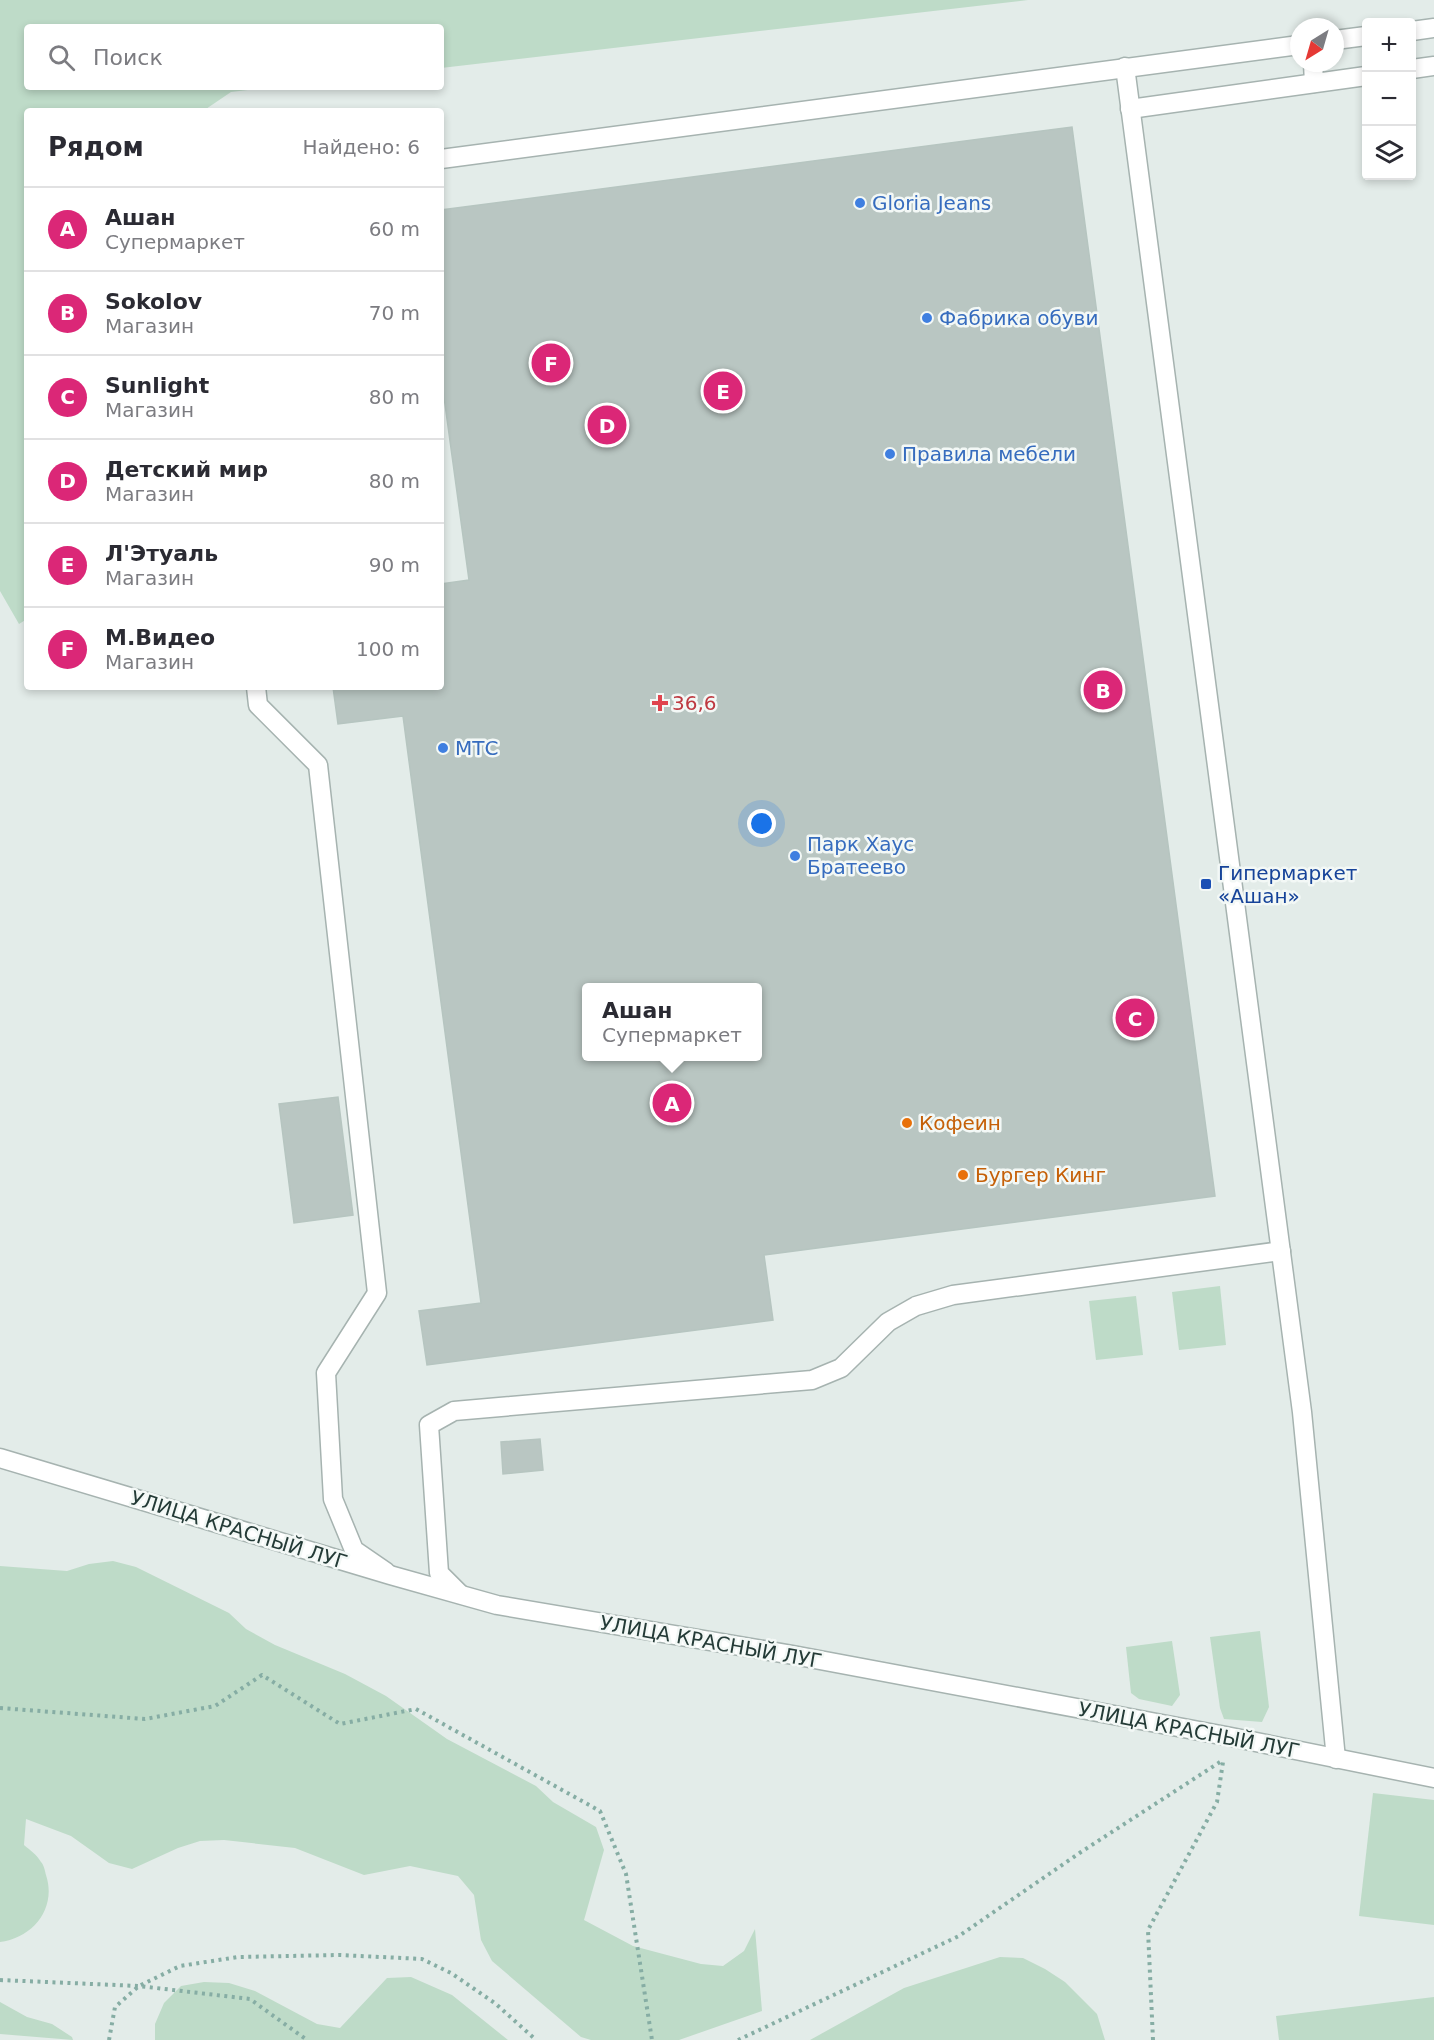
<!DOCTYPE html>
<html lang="ru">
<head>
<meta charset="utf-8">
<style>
	:root { --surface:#fff; --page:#f7f7f7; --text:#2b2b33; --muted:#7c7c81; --line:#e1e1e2; --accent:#db2777 }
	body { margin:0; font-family:"DejaVu Sans",sans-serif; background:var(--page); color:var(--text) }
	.controls { position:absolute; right:18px; top:18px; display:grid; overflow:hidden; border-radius:6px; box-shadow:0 3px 9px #0003 }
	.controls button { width:54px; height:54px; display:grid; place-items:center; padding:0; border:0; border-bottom:2px solid var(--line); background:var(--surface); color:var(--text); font:30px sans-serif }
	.compass { position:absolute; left:1290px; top:18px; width:54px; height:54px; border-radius:50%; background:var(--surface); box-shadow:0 3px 9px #0003; rotate:217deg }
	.you { position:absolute; left:762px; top:824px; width:21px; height:21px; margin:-15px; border:4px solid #fff; border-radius:50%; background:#1a73e8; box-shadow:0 0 0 9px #1a73e833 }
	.badge { display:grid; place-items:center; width:39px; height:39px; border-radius:50%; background:var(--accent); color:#fff; font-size:20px; font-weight:700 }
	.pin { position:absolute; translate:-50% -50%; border:3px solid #fff; box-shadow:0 2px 6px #0006 }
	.popup { position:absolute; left:582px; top:983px; width:180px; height:78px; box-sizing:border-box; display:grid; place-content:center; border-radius:6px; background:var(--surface); filter:drop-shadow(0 2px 4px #0005); font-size:20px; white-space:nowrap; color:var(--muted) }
	.popup b { font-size:22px; color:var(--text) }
	.popup::after { content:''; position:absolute; left:50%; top:100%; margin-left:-12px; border:12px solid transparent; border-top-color:var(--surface) }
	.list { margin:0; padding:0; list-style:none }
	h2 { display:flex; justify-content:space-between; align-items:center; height:78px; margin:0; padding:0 24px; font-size:26px }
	h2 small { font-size:20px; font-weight:400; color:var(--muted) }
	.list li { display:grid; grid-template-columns:39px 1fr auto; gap:18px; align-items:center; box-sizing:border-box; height:84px; padding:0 24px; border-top:2px solid var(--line) }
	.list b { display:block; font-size:22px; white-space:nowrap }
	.list p { margin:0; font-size:20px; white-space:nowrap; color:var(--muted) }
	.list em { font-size:20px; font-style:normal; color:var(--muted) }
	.icon { flex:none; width:33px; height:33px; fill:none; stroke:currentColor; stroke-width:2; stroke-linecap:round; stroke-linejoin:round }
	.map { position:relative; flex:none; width:1434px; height:2040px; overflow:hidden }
	.search { position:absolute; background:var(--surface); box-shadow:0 3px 9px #0003; left:24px; top:24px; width:420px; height:66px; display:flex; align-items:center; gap:15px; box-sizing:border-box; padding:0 21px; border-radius:6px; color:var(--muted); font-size:22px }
	.panel { position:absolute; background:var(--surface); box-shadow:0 3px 9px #0003; left:24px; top:108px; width:420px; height:582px; border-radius:6px }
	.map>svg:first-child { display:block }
	.green { fill:#bedbc8 }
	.building { fill:#b9c6c2; stroke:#b6c5c0; stroke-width:1.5; fill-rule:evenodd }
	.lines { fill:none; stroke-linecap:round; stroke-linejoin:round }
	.service-casing { stroke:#a6b3b0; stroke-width:21 }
	.minor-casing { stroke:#a6b3b0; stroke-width:21 }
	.path { stroke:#86ada4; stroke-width:4; stroke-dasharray:3 4.5; stroke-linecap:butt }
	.service { stroke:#fff; stroke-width:18 }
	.minor { stroke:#fff; stroke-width:18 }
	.shop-dot { fill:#3f7fe0; stroke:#f3f8f6; stroke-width:2 }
	.health-dot { fill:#e0444e; stroke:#f3f8f6; stroke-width:2 }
	.transit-dot { fill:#1a4fb4; stroke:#f3f8f6; stroke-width:2 }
	.food-dot { fill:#e8710a; stroke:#f3f8f6; stroke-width:2 }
	.labels { text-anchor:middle; stroke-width:5; stroke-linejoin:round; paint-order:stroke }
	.shop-label { font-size:20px; fill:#366cbe; stroke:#f3f8f6; text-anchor:start }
	.health-label { font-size:20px; fill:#be3a42; stroke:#f3f8f6; text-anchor:start }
	.transit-label { font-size:20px; fill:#164399; stroke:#f3f8f6; text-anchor:start }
	.food-label { font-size:20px; fill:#c56008; stroke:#f3f8f6; text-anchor:start }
	.street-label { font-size:20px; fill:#243b37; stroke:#f3f8f6 }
</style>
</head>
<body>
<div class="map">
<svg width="1434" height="2040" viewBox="0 0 1434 2040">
	<rect width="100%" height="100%" fill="#e3ece9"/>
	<!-- green -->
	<g class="green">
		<polygon points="0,0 1028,0 441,68 441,27 27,27 27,87 274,87 231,92 203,111 27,111 27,619 19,624 0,591"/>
		<polygon points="1220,1286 1226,1345 1179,1350 1172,1292"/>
		<polygon points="1136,1296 1143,1355 1096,1360 1089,1301"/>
		<path d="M 113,1561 L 136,1567 L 229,1613 L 246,1629 L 275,1645 L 345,1674 L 386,1696 L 447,1739 L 536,1786 L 553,1802 L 596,1827 L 604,1850 L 584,1920 L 633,1946 L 701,1964 L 723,1966 L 744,1951 L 755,1929 L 762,2011 L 679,2040 L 591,2040 L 581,2037 L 492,1961 L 481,1940 L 474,1895 L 458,1876 L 410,1866 L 364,1875 L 295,1848 L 224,1840 L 200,1841 L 178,1848 L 132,1869 L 109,1863 L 71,1836 L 26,1819 L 24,1845 C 30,1850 37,1855 41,1862 C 44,1865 45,1871 46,1875 C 57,1908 33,1938 0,1942 L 0,1566 L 67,1571 L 89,1564 Z"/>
		<polygon points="1260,1631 1269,1707 1262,1722 1224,1719 1220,1708 1210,1637"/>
		<polygon points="1172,1641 1180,1695 1172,1706 1139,1699 1131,1693 1126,1647"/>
		<polygon points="1373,1793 1434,1800 1434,1925 1359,1916"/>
		<polygon points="1000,1957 1023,1958 1045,1969 1065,1982 1097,2014 1105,2040 810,2040 904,1988"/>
		<polygon points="411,1977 452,1995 508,2040 155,2040 155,2024 164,2003 181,1986 204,1982 229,1983 255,1991 317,2024 340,2028 387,1978"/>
		<polygon points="1434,1997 1434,2040 1279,2040 1276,2016"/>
		<polygon points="0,2002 27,2017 52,2024 72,2037 73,2040 0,2034"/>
	</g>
	<!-- building -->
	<g class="building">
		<path d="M 1072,127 L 1215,1196 L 764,1255 L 773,1320 L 427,1365 L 419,1311 L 481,1303 L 403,716 L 338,724 L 333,687 L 441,687 L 441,584 L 469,580 L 441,375 L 441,210 ZM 586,988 L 758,988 L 758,1056 L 586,1056 Z"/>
		<polygon points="338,1097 353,1215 294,1223 279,1104"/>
		<polygon points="540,1439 543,1470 503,1474 501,1442"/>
	</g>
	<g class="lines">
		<!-- service casing -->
		<g class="service-casing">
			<g id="service">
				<polyline points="1412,31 1434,28"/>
				<polyline points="1335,40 1366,36"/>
				<polyline points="1313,63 1314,83"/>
				<polyline points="1125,67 1302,1412 1336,1759"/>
				<polyline points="1412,69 1434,66"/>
				<polyline points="1130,109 1366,76"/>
				<polyline points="441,159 1299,45"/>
				<polyline points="256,687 258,705 318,765 377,1293 326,1373 333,1499 354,1550 386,1572"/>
				<polyline points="460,1594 439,1573 429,1425 454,1411 812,1380 841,1368 888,1322 916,1306 953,1295 1281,1251"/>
			</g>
		</g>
		<!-- minor casing -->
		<g class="minor-casing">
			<polyline id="minor" points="0,1458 390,1575 497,1605 793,1655 1226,1736 1434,1778"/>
		</g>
		<!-- path -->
		<g class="path">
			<polyline points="0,1708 145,1719 215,1706 262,1675 340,1724 416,1709 600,1811 626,1874 652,2040"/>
			<polyline points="0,1980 139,1986 250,1999 307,2040"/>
			<polyline points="109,2040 115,2007 139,1986 180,1966 238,1957 340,1955 422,1959 451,1973 496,2004 536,2040"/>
			<polyline points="738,2040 959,1936 1081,1852 1220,1762"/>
			<polyline points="1153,2040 1148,1930 1217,1802 1223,1762"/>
		</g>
		<!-- service -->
		<use href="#service" class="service"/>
		<!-- minor -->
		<use href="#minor" class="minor"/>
	</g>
	<!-- markers -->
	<g class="shop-dot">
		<circle cx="860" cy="203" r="6"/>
		<circle cx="927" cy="318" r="6"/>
		<circle cx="890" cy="454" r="6"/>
		<circle cx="443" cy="748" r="6"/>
		<circle cx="795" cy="856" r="6"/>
	</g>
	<path class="health-dot" d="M657 694h6v6h6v6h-6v6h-6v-6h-6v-6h6z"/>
	<rect class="transit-dot" x="1200" y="878" width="12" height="12" rx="3"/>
	<g class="food-dot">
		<circle cx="907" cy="1123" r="6"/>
		<circle cx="963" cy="1175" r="6"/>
	</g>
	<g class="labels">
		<!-- shop labels -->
		<g class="shop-label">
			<text x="872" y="210">Gloria Jeans</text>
			<text x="939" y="325">Фабрика обуви</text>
			<text x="902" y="461">Правила мебели</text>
			<text x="455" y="755">МТС</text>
			<text x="807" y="851">Парк Хаус<tspan x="807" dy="23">Братеево</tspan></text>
		</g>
		<!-- health labels -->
		<g class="health-label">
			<text x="672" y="710">36,6</text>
		</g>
		<!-- transit labels -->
		<g class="transit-label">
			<text x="1218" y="880">Гипермаркет<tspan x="1218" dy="23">«Ашан»</tspan></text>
		</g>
		<!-- food labels -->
		<g class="food-label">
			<text x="919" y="1130">Кофеин</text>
			<text x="975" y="1182">Бургер Кинг</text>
		</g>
		<!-- street labels -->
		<g class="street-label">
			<text transform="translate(239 1530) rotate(17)" y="7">УЛИЦА КРАСНЫЙ ЛУГ</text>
			<text transform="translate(711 1642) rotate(10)" y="7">УЛИЦА КРАСНЫЙ ЛУГ</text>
			<text transform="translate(1189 1730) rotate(11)" y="7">УЛИЦА КРАСНЫЙ ЛУГ</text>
		</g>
	</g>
</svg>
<div class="controls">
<button>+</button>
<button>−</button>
<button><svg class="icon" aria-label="layers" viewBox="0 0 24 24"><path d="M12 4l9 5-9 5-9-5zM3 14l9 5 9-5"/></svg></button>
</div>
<svg class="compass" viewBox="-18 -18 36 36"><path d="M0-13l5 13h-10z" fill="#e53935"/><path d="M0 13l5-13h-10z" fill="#7c7c81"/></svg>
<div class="you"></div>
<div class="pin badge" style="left:672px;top:1103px">A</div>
<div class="popup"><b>Ашан</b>Супермаркет</div>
<div class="pin badge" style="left:1103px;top:690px">B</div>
<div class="pin badge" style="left:1135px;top:1018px">C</div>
<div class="pin badge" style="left:607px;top:425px">D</div>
<div class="pin badge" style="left:723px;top:391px">E</div>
<div class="pin badge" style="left:551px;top:363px">F</div>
<div class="search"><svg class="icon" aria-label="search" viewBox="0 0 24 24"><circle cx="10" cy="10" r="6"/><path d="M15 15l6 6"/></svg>Поиск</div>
<section class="panel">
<h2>Рядом<small>Найдено: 6</small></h2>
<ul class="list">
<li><span class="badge">A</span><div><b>Ашан</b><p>Супермаркет</p></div><em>60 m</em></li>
<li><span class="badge">B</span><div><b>Sokolov</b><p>Магазин</p></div><em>70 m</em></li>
<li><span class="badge">C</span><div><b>Sunlight</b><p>Магазин</p></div><em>80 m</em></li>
<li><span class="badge">D</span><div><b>Детский мир</b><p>Магазин</p></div><em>80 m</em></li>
<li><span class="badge">E</span><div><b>Л'Этуаль</b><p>Магазин</p></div><em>90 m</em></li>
<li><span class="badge">F</span><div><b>М.Видео</b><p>Магазин</p></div><em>100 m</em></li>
</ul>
</section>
</div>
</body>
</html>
